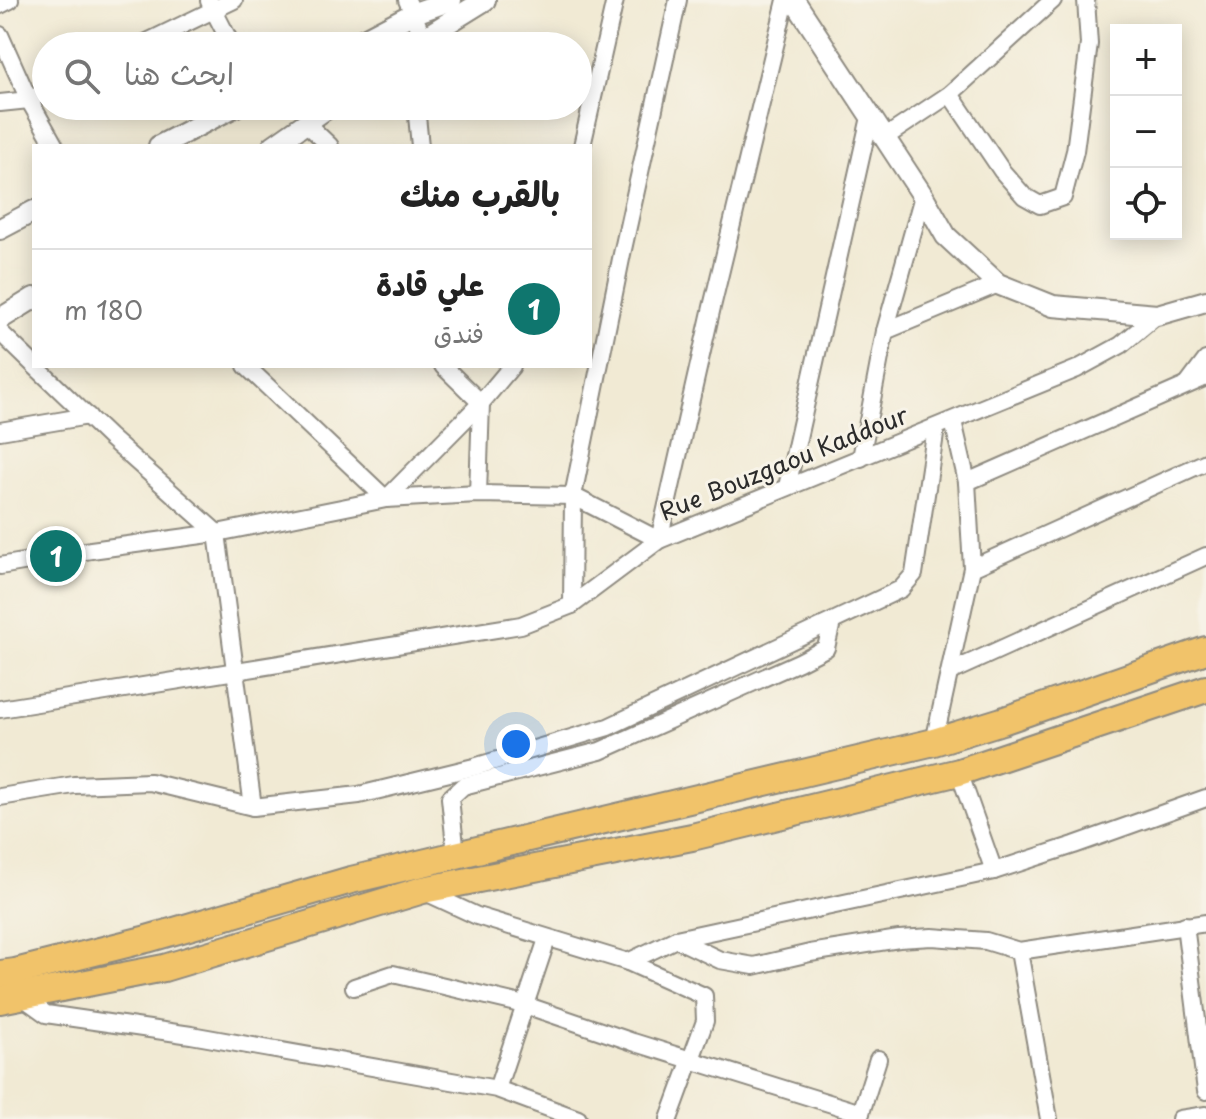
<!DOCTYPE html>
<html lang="ar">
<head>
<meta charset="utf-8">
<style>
	:root { --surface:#fff; --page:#f2f2f2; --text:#222; --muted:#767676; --line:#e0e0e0; --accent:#0f766e }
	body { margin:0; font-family:"Playpen Sans","Playpen Sans Arabic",sans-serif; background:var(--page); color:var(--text); direction:rtl }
	.controls { position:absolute; right:24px; top:24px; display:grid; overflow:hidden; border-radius:0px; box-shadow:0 4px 20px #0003 }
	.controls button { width:72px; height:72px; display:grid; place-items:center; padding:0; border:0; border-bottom:2px solid var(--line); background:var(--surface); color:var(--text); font:40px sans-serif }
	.you { position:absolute; left:516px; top:744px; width:28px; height:28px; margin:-20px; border:6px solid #fff; border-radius:50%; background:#1a73e8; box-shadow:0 0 0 12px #1a73e833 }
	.badge { display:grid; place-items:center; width:52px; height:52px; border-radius:50%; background:var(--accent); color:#fff; font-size:26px; font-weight:700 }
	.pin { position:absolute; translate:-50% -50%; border:4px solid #fff; box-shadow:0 2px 8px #0006 }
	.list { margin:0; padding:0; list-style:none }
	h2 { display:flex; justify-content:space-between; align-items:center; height:104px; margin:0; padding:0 32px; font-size:34px }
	h2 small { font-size:26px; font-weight:400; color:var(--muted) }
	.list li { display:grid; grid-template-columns:52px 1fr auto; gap:24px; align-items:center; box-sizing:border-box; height:120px; padding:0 32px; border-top:2px solid var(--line) }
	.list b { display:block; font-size:30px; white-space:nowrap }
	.list p { margin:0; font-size:26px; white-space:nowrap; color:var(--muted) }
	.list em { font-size:26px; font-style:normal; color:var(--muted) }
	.icon { flex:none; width:44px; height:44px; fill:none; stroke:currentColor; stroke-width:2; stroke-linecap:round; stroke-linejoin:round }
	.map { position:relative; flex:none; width:1206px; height:1119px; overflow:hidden; direction:ltr }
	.search { position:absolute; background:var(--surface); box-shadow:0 4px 20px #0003; left:32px; top:32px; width:560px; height:88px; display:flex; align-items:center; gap:20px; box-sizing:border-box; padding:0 28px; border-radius:44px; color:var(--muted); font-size:30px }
	.panel { position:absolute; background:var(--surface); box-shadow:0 4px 20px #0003; left:32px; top:144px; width:560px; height:224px; border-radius:0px; direction:rtl }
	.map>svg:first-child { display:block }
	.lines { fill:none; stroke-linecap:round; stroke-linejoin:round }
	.minor-casing { stroke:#8e8a80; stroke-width:20 }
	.tertiary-casing { stroke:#8e8a80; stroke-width:24 }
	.primary-casing { stroke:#8e8a80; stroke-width:30 }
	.minor { stroke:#fff; stroke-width:16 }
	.tertiary { stroke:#fff; stroke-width:20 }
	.primary { stroke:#f1c36a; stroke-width:26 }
	.labels { text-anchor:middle; stroke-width:6; stroke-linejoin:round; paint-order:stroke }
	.street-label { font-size:24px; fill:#2b2b2b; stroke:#f7f3e8 }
</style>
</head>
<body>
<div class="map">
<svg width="1206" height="1119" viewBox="0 0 1206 1119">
	<rect width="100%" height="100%" fill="#f7f3e8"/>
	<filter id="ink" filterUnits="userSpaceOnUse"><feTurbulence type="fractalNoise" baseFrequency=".0125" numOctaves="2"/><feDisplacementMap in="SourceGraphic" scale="16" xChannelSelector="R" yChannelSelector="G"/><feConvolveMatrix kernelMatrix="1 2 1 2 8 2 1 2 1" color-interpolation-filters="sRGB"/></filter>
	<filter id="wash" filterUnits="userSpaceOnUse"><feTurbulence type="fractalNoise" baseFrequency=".006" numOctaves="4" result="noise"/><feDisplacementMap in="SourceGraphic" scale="32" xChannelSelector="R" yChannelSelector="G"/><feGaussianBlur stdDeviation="1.8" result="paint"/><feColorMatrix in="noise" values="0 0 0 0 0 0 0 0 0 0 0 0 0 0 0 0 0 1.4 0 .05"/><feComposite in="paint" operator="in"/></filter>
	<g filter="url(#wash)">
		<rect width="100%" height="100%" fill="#f1ead4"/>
	</g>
	<g filter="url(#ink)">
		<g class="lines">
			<!-- minor casing -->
			<g class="minor-casing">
				<g id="minor">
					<polyline points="407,0 423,37"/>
					<polyline points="209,1 232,46"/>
					<polyline points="0,5 10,0"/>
					<polyline points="0,35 29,100 55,146"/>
					<polyline points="139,46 234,0"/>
					<polyline points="950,94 1002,171 1024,196 1040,205 1063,197 1075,151 1089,44 1086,0"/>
					<polyline points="0,103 29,100 46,91"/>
					<polyline points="416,106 420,146"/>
					<polyline points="306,123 330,146"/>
					<polyline points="884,138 950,94 1053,0"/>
					<polyline points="582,146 615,0"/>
					<polyline points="885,331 998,284"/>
					<polyline points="0,332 34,365"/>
					<polyline points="35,366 109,437 217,533 253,807"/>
					<polyline points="246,366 386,499 481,403 512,366"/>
					<polyline points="443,366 481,403 478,494"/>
					<polyline points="1188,384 1206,360"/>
					<polyline points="0,431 88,416"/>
					<polyline points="861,458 885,331 923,196"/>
					<polyline points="967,482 1206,377"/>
					<polyline points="787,487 870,117"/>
					<polyline points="0,566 91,550 217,533 386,499 478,494 573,496 659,540 712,307 786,0"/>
					<polyline points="972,568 1206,462"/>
					<polyline points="572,605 573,496 622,254 678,0"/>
					<polyline points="950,672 1206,556"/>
					<polyline points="0,709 521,625 572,605 659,540 1077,369 1121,345 1157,315"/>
					<polyline points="934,742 972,568 967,482 953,421"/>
					<polyline points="959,772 994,871"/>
					<polyline points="0,797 74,785 150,782 253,807 359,795 474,767 608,727 901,589 914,574 936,428"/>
					<polyline points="456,855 450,798 463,786 600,751 799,662 826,648 832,622"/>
					<polyline points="423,891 477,916 628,962 704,996 705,1021 669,1119"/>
					<polyline points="1185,925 1206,1091"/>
					<polyline points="676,939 720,960 754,966 810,953 899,939 932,937 986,941 1019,951 1206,923"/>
					<polyline points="1019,951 1049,1119"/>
					<polyline points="628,962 676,939 994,871 1074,845 1206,798"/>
					<polyline points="354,987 393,974 525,1005 633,1042 861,1113"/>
					<polyline points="20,993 21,996 46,1014 191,1035 497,1089 578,1119"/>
					<polyline points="497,1089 547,939"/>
					<polyline points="859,1119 878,1059"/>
					<polyline points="1180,1119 1206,1115"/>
				</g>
			</g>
			<!-- tertiary casing -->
			<g class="tertiary-casing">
				<g id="tertiary">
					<polyline points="794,0 923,196 946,236 998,284 1053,306 1157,315 1206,301"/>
					<polyline points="351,46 412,14 451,0"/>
					<polyline points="411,46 485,0"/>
					<polyline points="159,146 236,106"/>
					<polyline points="273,146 330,106"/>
					<polyline points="0,229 34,211"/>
					<polyline points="0,319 34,298"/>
				</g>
			</g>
			<!-- primary casing -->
			<g class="primary-casing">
				<g id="primary">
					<polyline points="0,974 15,972 147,939 351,880 934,742 1002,721 1206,650"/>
					<polyline points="0,1000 164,968 423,890 692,837 959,772 1206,689"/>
				</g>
			</g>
			<!-- minor -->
			<use href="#minor" class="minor"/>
			<!-- tertiary -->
			<use href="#tertiary" class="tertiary"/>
			<!-- primary -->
			<use href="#primary" class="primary"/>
		</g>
	</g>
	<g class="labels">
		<!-- street labels -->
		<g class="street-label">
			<text transform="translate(784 464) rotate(-22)" y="8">Rue Bouzgaou Kaddour</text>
		</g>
	</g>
</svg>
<div class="controls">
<button>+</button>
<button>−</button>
<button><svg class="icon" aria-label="locate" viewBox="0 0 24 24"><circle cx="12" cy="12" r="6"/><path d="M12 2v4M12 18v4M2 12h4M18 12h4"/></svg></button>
</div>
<div class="you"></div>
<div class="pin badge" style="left:56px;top:556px">1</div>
<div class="search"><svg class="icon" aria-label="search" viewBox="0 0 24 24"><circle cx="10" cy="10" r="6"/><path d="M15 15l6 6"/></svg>ابحث هنا</div>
<section class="panel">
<h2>بالقرب منك<small></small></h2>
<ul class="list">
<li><span class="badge">1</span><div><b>علي قادة</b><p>فندق</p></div><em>180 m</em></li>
</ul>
</section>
</div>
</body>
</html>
